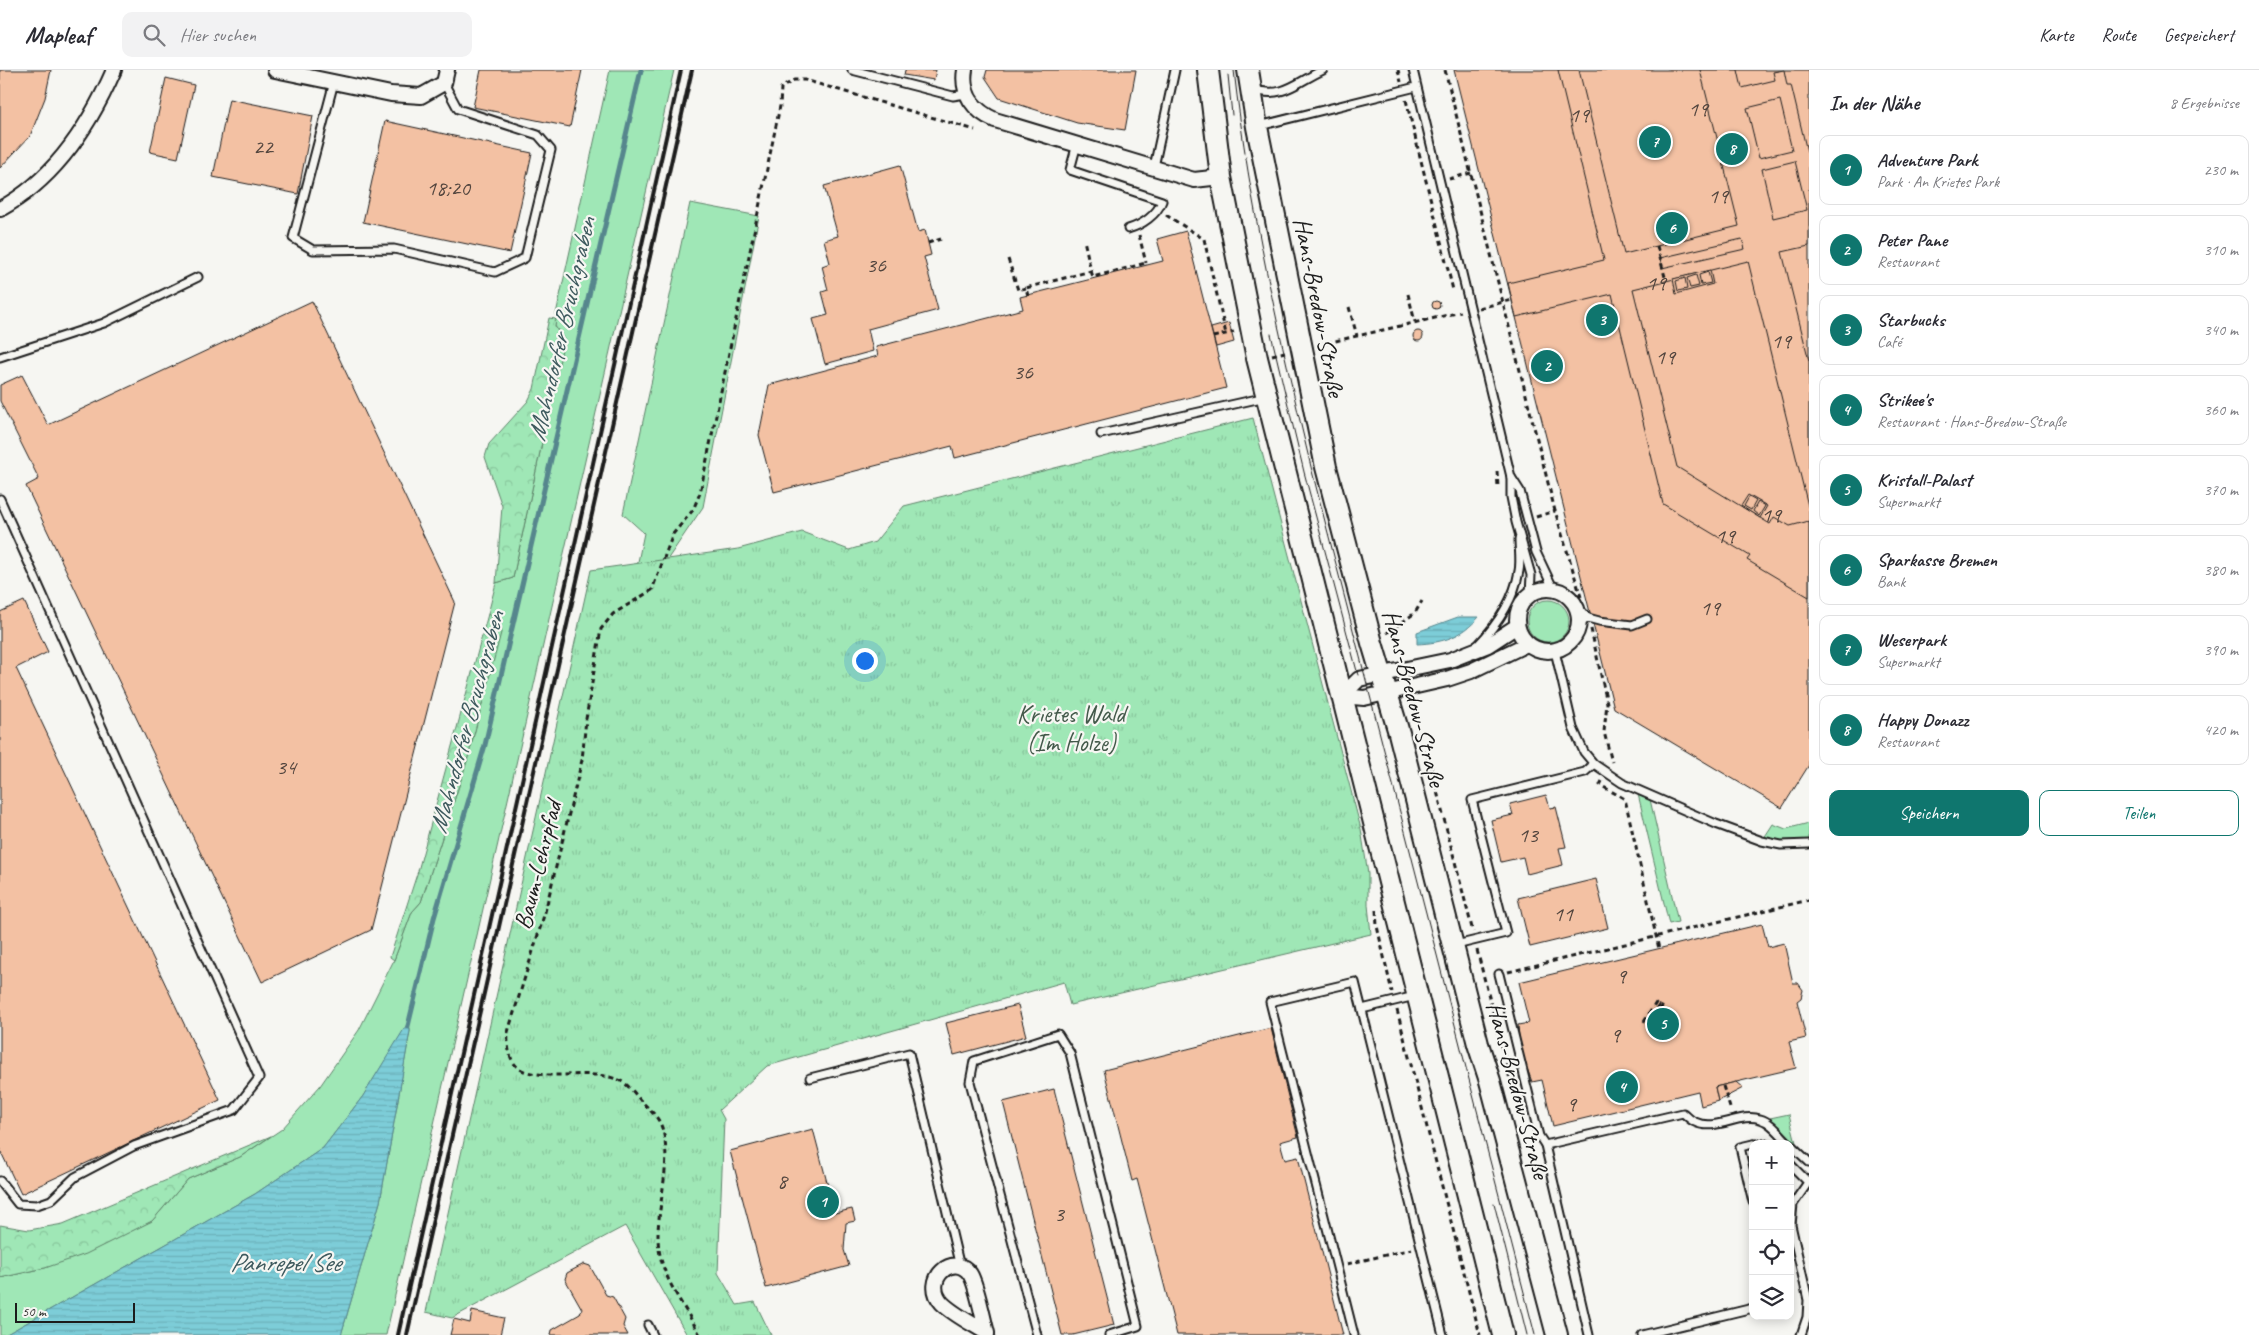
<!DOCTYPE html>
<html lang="de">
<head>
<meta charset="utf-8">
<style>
	:root { --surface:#fff; --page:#f2f2f3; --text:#2b2b33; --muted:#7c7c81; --line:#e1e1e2; --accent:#0f766e }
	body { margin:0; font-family:Caveat,sans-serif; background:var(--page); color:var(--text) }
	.controls { position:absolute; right:15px; bottom:15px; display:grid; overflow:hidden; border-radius:10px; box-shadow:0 2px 12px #0003 }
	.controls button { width:45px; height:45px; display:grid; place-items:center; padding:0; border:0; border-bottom:1px solid var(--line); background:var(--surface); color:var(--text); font:25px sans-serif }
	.scale { position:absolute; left:15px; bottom:12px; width:120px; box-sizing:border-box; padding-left:5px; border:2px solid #1c1c1c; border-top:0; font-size:14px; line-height:18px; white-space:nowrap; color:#1c1c1c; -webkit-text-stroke:4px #f6f6f2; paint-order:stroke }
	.you { position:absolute; left:864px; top:590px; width:18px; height:18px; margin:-12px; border:4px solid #fff; border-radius:50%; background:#1a73e8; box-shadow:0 0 0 8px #1a73e833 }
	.badge { display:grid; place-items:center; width:32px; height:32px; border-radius:50%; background:var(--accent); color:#fff; font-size:16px; font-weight:700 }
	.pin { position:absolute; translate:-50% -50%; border:2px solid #fff; box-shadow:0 1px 5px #0006 }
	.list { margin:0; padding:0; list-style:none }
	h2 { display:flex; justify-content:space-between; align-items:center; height:65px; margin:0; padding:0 20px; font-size:21px }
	h2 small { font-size:16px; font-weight:400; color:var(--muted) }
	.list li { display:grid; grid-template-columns:32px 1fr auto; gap:15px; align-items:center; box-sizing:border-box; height:70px; margin:0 10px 10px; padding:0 10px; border:1px solid var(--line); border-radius:10px }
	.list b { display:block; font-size:19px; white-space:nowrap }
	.list p { margin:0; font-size:16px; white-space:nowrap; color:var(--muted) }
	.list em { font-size:16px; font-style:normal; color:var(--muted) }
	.actions { display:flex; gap:10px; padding:15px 20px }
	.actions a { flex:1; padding:11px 0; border:1px solid var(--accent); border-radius:10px; text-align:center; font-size:18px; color:var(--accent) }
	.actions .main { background:var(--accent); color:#fff }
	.icon { flex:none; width:28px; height:28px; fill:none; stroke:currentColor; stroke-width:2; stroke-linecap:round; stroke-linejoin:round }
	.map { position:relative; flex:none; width:1809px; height:1265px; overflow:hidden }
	header { display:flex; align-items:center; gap:30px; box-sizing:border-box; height:70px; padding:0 25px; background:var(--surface); border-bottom:1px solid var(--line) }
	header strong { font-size:24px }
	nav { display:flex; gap:28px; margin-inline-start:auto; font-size:18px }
	.search { width:350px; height:45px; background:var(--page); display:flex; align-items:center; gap:12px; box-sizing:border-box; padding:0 18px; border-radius:10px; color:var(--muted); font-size:19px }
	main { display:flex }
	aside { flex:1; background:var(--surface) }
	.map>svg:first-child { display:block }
	.green { fill:#9fe7b6; stroke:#5e8269 }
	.forest { fill:url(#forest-crowns); stroke:#5e8269 }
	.park { fill:url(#park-tufts); stroke:#5e8269 }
	.water { fill:url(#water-rules); stroke:#56868d }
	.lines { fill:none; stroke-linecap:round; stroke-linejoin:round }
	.stream { stroke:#56868d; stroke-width:5 }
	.building { fill:#f3c1a3; stroke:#1c1c1c; fill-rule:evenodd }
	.lane-casing { stroke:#1c1c1c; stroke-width:11 }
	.street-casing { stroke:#1c1c1c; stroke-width:18 }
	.secondary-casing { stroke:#1c1c1c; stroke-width:24 }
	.path { stroke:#1c1c1c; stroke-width:3; stroke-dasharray:5 4; stroke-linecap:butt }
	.lane { stroke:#f6f6f2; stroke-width:7 }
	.street { stroke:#f6f6f2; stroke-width:14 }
	.secondary { stroke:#f6f6f2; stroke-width:20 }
	.tram { stroke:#1c1c1c; stroke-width:1 }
	.rail { stroke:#1c1c1c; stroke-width:4 }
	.labels { text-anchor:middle; stroke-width:4.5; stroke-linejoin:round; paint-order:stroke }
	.number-label { font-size:22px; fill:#52453e }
	.street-label { font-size:25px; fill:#1c1c1c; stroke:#f6f6f2 }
	.park-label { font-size:25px; fill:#43594a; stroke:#f6f6f2 }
	.water-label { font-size:26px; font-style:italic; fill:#3e5a5e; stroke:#f6f6f2 }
</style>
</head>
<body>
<header>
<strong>Mapleaf</strong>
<div class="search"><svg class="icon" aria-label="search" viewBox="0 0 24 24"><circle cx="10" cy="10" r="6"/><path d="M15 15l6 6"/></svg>Hier suchen</div>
<nav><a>Karte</a><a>Route</a><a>Gespeichert</a></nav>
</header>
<main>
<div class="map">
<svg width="1809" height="1265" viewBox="0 0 1809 1265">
	<defs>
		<pattern id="forest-crowns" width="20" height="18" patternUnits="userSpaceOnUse" patternTransform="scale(1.25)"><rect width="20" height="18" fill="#9fe7b6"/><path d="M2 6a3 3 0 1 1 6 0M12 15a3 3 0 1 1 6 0" fill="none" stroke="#88c69c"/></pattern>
		<pattern id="park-tufts" width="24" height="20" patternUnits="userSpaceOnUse" patternTransform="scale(1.25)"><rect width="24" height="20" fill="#9fe7b6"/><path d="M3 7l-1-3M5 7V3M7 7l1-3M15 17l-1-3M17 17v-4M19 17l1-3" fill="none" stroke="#88c69c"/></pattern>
		<pattern id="water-rules" width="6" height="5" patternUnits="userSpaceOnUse" patternTransform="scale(1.25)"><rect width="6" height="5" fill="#7dcdd8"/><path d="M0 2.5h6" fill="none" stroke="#6bafb9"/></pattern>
	</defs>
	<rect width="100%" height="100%" fill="#f6f6f2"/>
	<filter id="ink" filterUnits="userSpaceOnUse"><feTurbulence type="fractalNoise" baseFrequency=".02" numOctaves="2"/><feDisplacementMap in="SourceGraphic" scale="10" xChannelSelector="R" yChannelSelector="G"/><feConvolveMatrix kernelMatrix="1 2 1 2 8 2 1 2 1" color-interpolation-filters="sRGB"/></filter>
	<g filter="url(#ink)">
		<!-- green -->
		<g class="green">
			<polygon points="610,0 674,0 386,1265 341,1265 380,1132 410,961 409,952 363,1026 323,1078 255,1124 5,1265 0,1265 0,1208 45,1198 152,1151 188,1109 240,1087 282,1059 320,1016 359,960 394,890 412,842 421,832 467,691 501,559 488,544 496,513 513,508 564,270 555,256 556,244"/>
			<polygon points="690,133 759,146 703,437 667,490 583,756 644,463 623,444"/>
			<circle cx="1548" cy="551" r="21"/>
			<polygon points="1637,720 1649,725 1678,852 1669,854"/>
			<polygon points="1809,753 1809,774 1762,771 1773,754 1786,759"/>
			<polygon points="1789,1044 1796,1073 1770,1048"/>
		</g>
		<!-- forest -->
		<g class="forest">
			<polygon points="549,248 556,249 555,257 564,270 513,508 496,513 502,436 485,387 489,374 528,331 534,319"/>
			<polygon points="488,544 502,559 467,691 421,832 412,842 394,890 390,887 418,801"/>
			<polygon points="271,1066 240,1087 188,1109 152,1151 86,1184 45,1198 0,1208 0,1155 29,1160 63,1154"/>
		</g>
		<!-- park -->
		<polygon class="park" points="1253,348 1361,759 1368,804 1368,835 1371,864 1070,935 1064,912 767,996 719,1040 724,1049 718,1203 737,1235 755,1232 771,1265 687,1265 625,1156 452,1248 426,1242 591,500 738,479 802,462 849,480 875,472 904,436"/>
		<!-- water -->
		<g class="water">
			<path d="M 1458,547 L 1479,547 C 1462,567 1442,573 1417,574 L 1417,562 Z"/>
			<polygon points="409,951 410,961 380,1132 341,1265 5,1265 255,1124 323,1078 363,1026"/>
		</g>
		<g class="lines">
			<!-- stream -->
			<polyline class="stream" points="408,956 434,848 485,675 641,0"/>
		</g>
		<!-- building -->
		<g class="building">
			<polygon points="0,0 51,0 45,28 30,66 0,98"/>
			<polygon points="481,0 582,0 570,57 473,37"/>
			<polygon points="905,0 936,0 934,10 904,5"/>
			<polygon points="987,0 1136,0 1125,60 1077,53 999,28 985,7"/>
			<polygon points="1454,0 1809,0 1809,695 1782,738 1614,638"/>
			<path d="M 1558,0 L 1579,0 L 1624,184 L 1739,156 L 1700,0 L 1738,0 L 1742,18 L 1775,10 L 1773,2 L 1784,0 L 1787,15 L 1791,15 L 1809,90 L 1809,176 L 1782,182 L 1809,291 L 1809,440 L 1748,191 L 1633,219 L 1677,397 L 1770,454 L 1774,447 L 1790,456 L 1809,451 L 1809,527 L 1747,490 L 1750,486 L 1663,434 L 1612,224 L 1516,247 L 1508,213 L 1604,190 ZM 1780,30 L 1792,80 L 1759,88 L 1747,38 ZM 1795,91 L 1807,140 L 1773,148 L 1762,99 ZM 1742,169 L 1745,179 L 1662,198 L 1660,188 Z"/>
			<polygon points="166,8 194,15 178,88 150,82"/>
			<polygon points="229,29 313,46 298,124 213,107"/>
			<polygon points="385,51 532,83 510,183 363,152"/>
			<polygon points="900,95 918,162 925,160 931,185 924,187 938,240 868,259 873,281 825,294 813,249 828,245 822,222 828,220 822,196 830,193 824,170 838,166 824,116"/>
			<polygon points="1186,161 1226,318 955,388 952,376 774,422 759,365 769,315 878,286 876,277 1023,239 1020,227 1163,191 1157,169"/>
			<path d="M 1710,200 L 1713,214 L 1676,224 L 1673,209 ZM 1708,202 L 1711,213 L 1701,215 L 1699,205 ZM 1696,205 L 1699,216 L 1690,218 L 1687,208 ZM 1685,208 L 1687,219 L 1678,221 L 1676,211 Z"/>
			<circle cx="1436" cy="235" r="4"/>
			<polygon points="312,231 455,532 371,860 262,912 26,416 39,409 0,331 0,315 22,305 48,355"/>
			<polygon points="1229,253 1234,272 1216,277 1211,258"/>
			<circle cx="1418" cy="266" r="5"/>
			<path d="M 1748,425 L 1767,436 L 1760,448 L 1741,436 ZM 1749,427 L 1756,431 L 1751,440 L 1744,436 ZM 1758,432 L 1765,436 L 1759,446 L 1753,441 Z"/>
			<polygon points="24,531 48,582 16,598 220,1030 21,1124 0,1080 0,542"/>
			<polygon points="1546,725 1550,738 1556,737 1566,777 1559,778 1563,795 1527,804 1523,787 1501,792 1491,750 1513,745 1510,734"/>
			<polygon points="1596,809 1608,858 1530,877 1518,828"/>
			<polygon points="1762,854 1768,877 1784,873 1793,913 1798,913 1803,920 1801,928 1797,931 1806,968 1789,972 1796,998 1715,1017 1718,1031 1701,1036 1698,1021 1553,1056 1542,1010 1532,1012 1520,979 1518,955 1529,953 1519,912"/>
			<polygon points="1018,935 1026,966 954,985 946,953"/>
			<polygon points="1271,958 1298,1067 1280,1072 1285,1090 1298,1087 1343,1265 1177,1265 1137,1109 1132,1111 1104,1000"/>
			<polygon points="1736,1012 1743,1018 1718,1031 1715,1017"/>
			<polygon points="1054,1019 1114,1255 1073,1265 1062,1265 1003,1032"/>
			<polygon points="813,1059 835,1143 852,1139 855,1151 846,1153 844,1180 849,1196 766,1218 730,1081"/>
			<polygon points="584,1194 590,1196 606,1225 613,1227 625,1249 623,1256 628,1265 551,1265 552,1260 580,1244 582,1239 565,1209 567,1203"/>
			<polygon points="472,1241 504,1248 500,1265 450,1265 454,1249 470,1253"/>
		</g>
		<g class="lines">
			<!-- lane casing -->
			<g class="lane-casing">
				<g id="lane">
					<polyline points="852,0 953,26 966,24"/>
					<polyline points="1413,0 1511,407 1511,427 1516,452 1531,505 1530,525"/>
					<polyline points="334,12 293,168 313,180 394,179 495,202 525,188 551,80 538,65 458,39 444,13"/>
					<path d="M 1253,19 C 1282,30 1297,12 1323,0"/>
					<polyline points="1259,56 1416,17"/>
					<path d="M 1077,74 L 1070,100 L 1162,131 C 1157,145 1142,155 1128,159"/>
					<polyline points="1154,97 1175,0"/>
					<polyline points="0,287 104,253 198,207"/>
					<polyline points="1101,364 1266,327"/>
					<polyline points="1511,407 1520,421 1536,482 1554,520"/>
					<polyline points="0,429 259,1008 234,1040 134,1076 75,1107 51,1130 37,1135 18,1134 0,1111"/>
					<polyline points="1575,535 1588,548 1599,551 1632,555 1647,549"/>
					<polyline points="1579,554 1588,548"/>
					<path d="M 1477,576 C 1497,555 1514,531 1519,501 C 1521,491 1519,480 1519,469"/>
					<polyline points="1555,581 1573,658 1584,682 1594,694 1622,713 1716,754 1762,771 1781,775 1809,774"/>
					<polyline points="1456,875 1506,863 1472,730 1585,702 1594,694"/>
					<polyline points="1499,904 1539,1066 1545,1075"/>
					<polyline points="1362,939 1415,926"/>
					<polyline points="810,1008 909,983 960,1197"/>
					<polyline points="1753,1074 1740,1077 1753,1132"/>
					<polyline points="1753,1074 1766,1074"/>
					<polyline points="1790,1074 1809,1092"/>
					<polyline points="1790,1094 1808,1112"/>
					<polyline points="648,1255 653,1265"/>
					<polyline points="1037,1265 970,1012 974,991 1058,964 1070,983 1138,1256 1109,1265"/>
					<polyline points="1354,1265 1270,932 1355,912 1443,1265"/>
					<path d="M 1589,1265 L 1545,1075 L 1683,1043 C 1687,1046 1691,1051 1695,1052 C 1716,1062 1740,1042 1760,1049 C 1772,1052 1781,1066 1790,1074"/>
					<polyline points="1642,1265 1753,1238"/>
					<polyline points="1801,1265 1807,1247 1808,1230 1791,1155 1793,1134 1809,1111"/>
				</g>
			</g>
			<!-- street casing -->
			<g class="street-casing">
				<g id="street">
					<polyline points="275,0 391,24 421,26 444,13 447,0"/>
					<path d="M 965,0 C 961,24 974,41 995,50 L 1194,110 L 1221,107"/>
					<path d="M 0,139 C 54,110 90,55 114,0"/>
					<circle cx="1548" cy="550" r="31"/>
					<polyline points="1342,626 1364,628 1447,609 1471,601 1527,574"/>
					<polyline points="1342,626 1359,609 1450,590 1488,575 1517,556"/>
					<path d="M 987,1263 C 973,1254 954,1245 942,1233 C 921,1210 954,1181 970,1204 C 977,1215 983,1249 987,1263 L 987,1265"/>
				</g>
			</g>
			<!-- secondary casing -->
			<g class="secondary-casing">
				<g id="secondary">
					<polyline points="1208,0 1221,107 1257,288 1503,1265"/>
					<polyline points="1248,0 1257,57 1326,397 1372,573 1399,663 1478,974 1490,1011 1557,1265"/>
				</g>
			</g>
			<!-- path -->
			<g class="path">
				<polyline points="1398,0 1401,12"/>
				<polyline points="1445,0 1555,441 1581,527"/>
				<polyline points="1406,30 1453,220"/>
				<polyline points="1449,109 1471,103"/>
				<polyline points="1166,145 1204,169 1226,264"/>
				<polyline points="1139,165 1146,193"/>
				<polyline points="928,173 941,169"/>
				<polyline points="1657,176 1666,211"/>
				<polyline points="1008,189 1018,220 1026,218"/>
				<polyline points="1091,201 1093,207 1146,193 1146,195"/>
				<polyline points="1408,224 1415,252"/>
				<polyline points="1028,226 1026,218 1091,201 1084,170"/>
				<polyline points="1349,237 1357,266"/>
				<polyline points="1479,238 1512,230"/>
				<polyline points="1213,267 1234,262"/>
				<polyline points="1318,275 1461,242"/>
				<polyline points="1272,285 1285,282"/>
				<polyline points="1497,401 1498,417"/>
				<polyline points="1536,447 1555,441"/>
				<polyline points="1591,559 1607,633 1604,662 1612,692"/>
				<polyline points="1387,563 1415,543 1422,531"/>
				<polyline points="1423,680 1430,694 1473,862"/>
				<polyline points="1602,711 1600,715 1625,729 1659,879"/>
				<polyline points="1376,840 1377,856 1392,922"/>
				<polyline points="1477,880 1515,1029"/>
				<polyline points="1508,902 1809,830"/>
				<polyline points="1397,940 1480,1265"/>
				<polyline points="1644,952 1657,931"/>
				<polyline points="1647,954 1660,934"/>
				<polyline points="1650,955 1663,935"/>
				<polyline points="1723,1016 1731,1041"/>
				<polyline points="1347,1194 1412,1179"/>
				<path d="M 700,1265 C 686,1238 663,1210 659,1179 C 653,1143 677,1085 659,1051 C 655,1044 647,1037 641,1031 C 635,1024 628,1014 619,1010 C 589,998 554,1011 524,1001 C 509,996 507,976 508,962 L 545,842 L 582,690 L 586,649 L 601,559 L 613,544 L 652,520 L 673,464 L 693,440 L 700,423 L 780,36 L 781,18 L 794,10 L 805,10 L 975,60"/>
			</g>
			<!-- lane -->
			<use href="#lane" class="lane"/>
			<!-- street -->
			<use href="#street" class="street"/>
			<!-- secondary -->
			<use href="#secondary" class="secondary"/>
			<!-- tram -->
			<g class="tram">
				<path d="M 1234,0 C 1249,136 1280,268 1312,401 L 1535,1265"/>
				<polyline points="1228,5 1232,45"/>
				<polyline points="1271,264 1304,402 1358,605"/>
				<polyline points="1494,1133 1527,1265"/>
			</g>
			<!-- rail -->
			<g class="rail">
				<polyline points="398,1265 681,0"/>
				<polyline points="407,1265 692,0"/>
			</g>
		</g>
	</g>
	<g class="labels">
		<!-- number labels -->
		<g class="number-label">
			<text x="1698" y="46">19</text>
			<text x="1579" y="52">19</text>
			<text x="263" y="84">22</text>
			<text x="448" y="125">18;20</text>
			<text x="1718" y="133">19</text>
			<text x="876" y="202">36</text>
			<text x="1656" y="220">19</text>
			<text x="1781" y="278">19</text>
			<text x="1665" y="294">19</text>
			<text x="1023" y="309">36</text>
			<text x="1771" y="452">19</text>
			<text x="1725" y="473">19</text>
			<text x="1710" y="545">19</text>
			<text x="286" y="704">34</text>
			<text x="1528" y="772">13</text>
			<text x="1563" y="851">11</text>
			<text x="1621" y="913">9</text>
			<text x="1615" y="972">9</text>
			<text x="1571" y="1041">9</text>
			<text x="782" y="1118">8</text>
			<text x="1059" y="1151">3</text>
		</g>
		<!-- street labels -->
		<g class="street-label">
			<text transform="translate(1320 237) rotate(79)" y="9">Hans-Bredow-Straße</text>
			<text transform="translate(1415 628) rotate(75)" y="9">Hans-Bredow-Straße</text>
			<text transform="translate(537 795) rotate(-76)" y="9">Baum-Lehrpfad</text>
			<text transform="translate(1519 1020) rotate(75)" y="9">Hans-Bredow-Straße</text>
		</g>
		<!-- park labels -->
		<g class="park-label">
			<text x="1071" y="652">Krietes Wald<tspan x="1071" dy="29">(Im Holze)</tspan></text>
		</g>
		<!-- water labels -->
		<g class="water-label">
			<text transform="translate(561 259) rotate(-77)" y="9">Mahndorfer Bruchgraben</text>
			<text transform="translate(466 652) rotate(-75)" y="9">Mahndorfer Bruchgraben</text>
			<text x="285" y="1201">Panrepel See</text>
		</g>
	</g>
</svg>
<div class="controls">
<button>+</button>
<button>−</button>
<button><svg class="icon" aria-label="locate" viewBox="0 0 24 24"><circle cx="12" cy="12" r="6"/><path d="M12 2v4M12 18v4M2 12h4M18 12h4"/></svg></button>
<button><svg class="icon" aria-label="layers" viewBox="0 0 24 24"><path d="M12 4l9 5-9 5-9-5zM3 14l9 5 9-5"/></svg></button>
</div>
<div class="scale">50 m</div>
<div class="you"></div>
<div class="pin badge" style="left:823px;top:1132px">1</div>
<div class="pin badge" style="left:1547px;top:296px">2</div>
<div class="pin badge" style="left:1602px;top:250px">3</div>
<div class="pin badge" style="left:1622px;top:1017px">4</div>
<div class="pin badge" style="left:1663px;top:954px">5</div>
<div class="pin badge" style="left:1672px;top:158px">6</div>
<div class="pin badge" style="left:1655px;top:72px">7</div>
<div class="pin badge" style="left:1732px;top:79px">8</div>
</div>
<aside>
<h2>In der Nähe<small>8 Ergebnisse</small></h2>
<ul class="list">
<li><span class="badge">1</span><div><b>Adventure Park</b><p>Park · An Krietes Park</p></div><em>230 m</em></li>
<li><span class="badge">2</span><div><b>Peter Pane</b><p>Restaurant</p></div><em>310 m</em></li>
<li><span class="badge">3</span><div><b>Starbucks</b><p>Café</p></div><em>340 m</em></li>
<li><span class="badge">4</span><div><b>Strikee's</b><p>Restaurant · Hans-Bredow-Straße</p></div><em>360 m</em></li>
<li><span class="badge">5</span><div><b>Kristall-Palast</b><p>Supermarkt</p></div><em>370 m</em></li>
<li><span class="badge">6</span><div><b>Sparkasse Bremen</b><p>Bank</p></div><em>380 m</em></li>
<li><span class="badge">7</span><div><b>Weserpark</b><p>Supermarkt</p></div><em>390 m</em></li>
<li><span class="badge">8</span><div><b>Happy Donazz</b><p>Restaurant</p></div><em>420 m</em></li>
</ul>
<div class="actions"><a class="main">Speichern</a><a>Teilen</a></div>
</aside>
</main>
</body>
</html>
